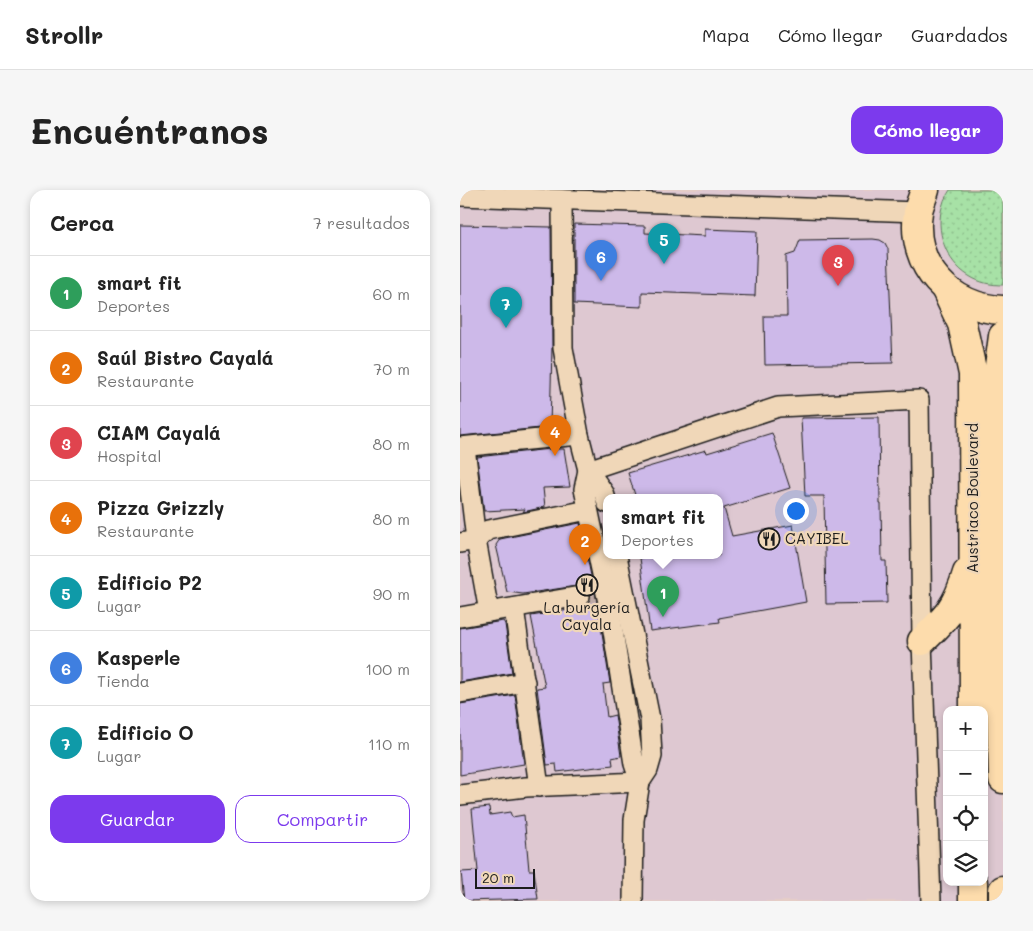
<!DOCTYPE html>
<html lang="es">
<head>
<meta charset="utf-8">
<style>
	:root { --surface:#fff; --page:#f6f6f6; --text:#222; --muted:#767676; --line:#e0e0e0; --accent:#7c3aed }
	body { margin:0; font-family:Mali,sans-serif; background:var(--page); color:var(--text) }
	.controls { position:absolute; right:15px; bottom:15px; display:grid; overflow:hidden; border-radius:10px; box-shadow:0 2px 8px #0003 }
	.controls button { width:45px; height:45px; display:grid; place-items:center; padding:0; border:0; border-bottom:1px solid var(--line); background:var(--surface); color:var(--text); font:25px sans-serif }
	.scale { position:absolute; left:15px; bottom:12px; width:60px; box-sizing:border-box; padding-left:5px; border:2px solid #1c1c1c; border-top:0; font-size:14px; line-height:18px; white-space:nowrap; color:#1c1c1c; -webkit-text-stroke:4px #f0d7b8; paint-order:stroke }
	.you { position:absolute; left:335px; top:320px; width:18px; height:18px; margin:-12px; border:4px solid #fff; border-radius:50%; background:#1a73e8; box-shadow:0 0 0 8px #1a73e833 }
	.badge { display:grid; place-items:center; width:32px; height:32px; border-radius:50%; background:var(--accent); color:#fff; font-size:16px; font-weight:700 }
	.pin { position:absolute; translate:-50% -41px; filter:drop-shadow(0 1px 2px #0008) }
	.pin::after { content:''; position:absolute; top:26px; width:18px; height:15px; background:inherit; clip-path:polygon(0 0,100% 0,50% 100%) }
	.popup { position:absolute; left:143px; top:304px; width:120px; height:65px; box-sizing:border-box; display:grid; place-content:center; border-radius:10px; background:var(--surface); filter:drop-shadow(0 1px 4px #0005); font-size:16px; white-space:nowrap; color:var(--muted) }
	.popup b { font-size:19px; color:var(--text) }
	.popup::after { content:''; position:absolute; left:50%; top:100%; margin-left:-10px; border:10px solid transparent; border-top-color:var(--surface) }
	.list { margin:0; padding:0; list-style:none }
	h2 { display:flex; justify-content:space-between; align-items:center; height:65px; margin:0; padding:0 20px; font-size:21px }
	h2 small { font-size:16px; font-weight:400; color:var(--muted) }
	.list li { display:grid; grid-template-columns:32px 1fr auto; gap:15px; align-items:center; box-sizing:border-box; height:75px; padding:0 20px; border-top:1px solid var(--line) }
	.list b { display:block; font-size:19px; white-space:nowrap }
	.list p { margin:0; font-size:16px; white-space:nowrap; color:var(--muted) }
	.list em { font-size:16px; font-style:normal; color:var(--muted) }
	.actions { display:flex; gap:10px; padding:15px 20px }
	.actions a { flex:1; padding:11px 0; border:1px solid var(--accent); border-radius:15px; text-align:center; font-size:18px; color:var(--accent) }
	.actions .main { background:var(--accent); color:#fff }
	.icon { flex:none; width:28px; height:28px; fill:none; stroke:currentColor; stroke-width:2; stroke-linecap:round; stroke-linejoin:round }
	.map { position:relative; flex:none; width:543px; height:711px; overflow:hidden; border-radius:15px }
	header { display:flex; align-items:center; gap:30px; box-sizing:border-box; height:70px; padding:0 25px; background:var(--surface); border-bottom:1px solid var(--line) }
	header strong { font-size:24px }
	nav { display:flex; gap:28px; margin-inline-start:auto; font-size:18px }
	.intro { display:flex; align-items:center; justify-content:space-between; box-sizing:border-box; height:120px; padding:0 30px }
	h1 { margin:0; font-size:35px }
	.button { padding:12px 22px; border-radius:15px; background:var(--accent); color:#fff; font-size:18px; font-weight:700 }
	main { display:flex; gap:30px; padding:0 30px }
	aside { flex:1; background:var(--surface); border-radius:15px; box-shadow:0 2px 8px #0003 }
	.map>svg:first-child { display:block }
	.built { fill:#dec8d1; fill-rule:evenodd }
	.green { fill:url(#green-dots); stroke:#627e61 }
	.building { fill:#cdb9e9; stroke:#1c1c1c }
	.lines { fill:none; stroke-linecap:round; stroke-linejoin:round }
	.street-tunnel { stroke:#beaaa5; stroke-width:19; stroke-dasharray:19 9; stroke-linecap:butt }
	.street-casing { stroke:#1c1c1c; stroke-width:22 }
	.primary-casing { stroke:#1c1c1c; stroke-width:31 }
	.street { stroke:#f0d7b8; stroke-width:19 }
	.primary { stroke:#fddcac; stroke-width:28 }
	.labels { text-anchor:middle; stroke-width:4.5; stroke-linejoin:round; paint-order:stroke }
	.street-label { font-size:15px; fill:#1c1c1c; stroke:#f0d7b8 }
	.poi-label { font-size:15px; fill:#1c1c1c; stroke:#f0d7b8; text-anchor:start }
</style>
</head>
<body>
<header>
<strong>Strollr</strong>
<nav><a>Mapa</a><a>Cómo llegar</a><a>Guardados</a></nav>
</header>
<div class="intro"><h1>Encuéntranos</h1><a class="button">Cómo llegar</a></div>
<main>
<aside>
<h2>Cerca<small>7 resultados</small></h2>
<ul class="list">
<li><span class="badge" style="background:#2e9e5b">1</span><div><b>smart fit</b><p>Deportes</p></div><em>60 m</em></li>
<li><span class="badge" style="background:#e8710a">2</span><div><b>Saúl Bistro Cayalá</b><p>Restaurante</p></div><em>70 m</em></li>
<li><span class="badge" style="background:#e0444e">3</span><div><b>CIAM Cayalá</b><p>Hospital</p></div><em>80 m</em></li>
<li><span class="badge" style="background:#e8710a">4</span><div><b>Pizza Grizzly</b><p>Restaurante</p></div><em>80 m</em></li>
<li><span class="badge" style="background:#0f9aa8">5</span><div><b>Edificio P2</b><p>Lugar</p></div><em>90 m</em></li>
<li><span class="badge" style="background:#3f7fe0">6</span><div><b>Kasperle</b><p>Tienda</p></div><em>100 m</em></li>
<li><span class="badge" style="background:#0f9aa8">7</span><div><b>Edificio O</b><p>Lugar</p></div><em>110 m</em></li>
</ul>
<div class="actions"><a class="main">Guardar</a><a>Compartir</a></div>
</aside>
<div class="map">
<svg width="543" height="711" viewBox="0 0 543 711">
	<defs>
		<pattern id="green-dots" width="8" height="8" patternUnits="userSpaceOnUse" patternTransform="scale(1.25)"><rect width="8" height="8" fill="#a7e1a6"/><path d="M2 2h.1M6 6h.1" fill="none" stroke="#8fc08e" stroke-width="1.8" stroke-linecap="round"/></pattern>
	</defs>
	<rect width="100%" height="100%" fill="#e6cec7"/>
	<filter id="ink" filterUnits="userSpaceOnUse"><feTurbulence type="fractalNoise" baseFrequency=".02" numOctaves="2"/><feDisplacementMap in="SourceGraphic" scale="10" xChannelSelector="R" yChannelSelector="G"/><feConvolveMatrix kernelMatrix="1 2 1 2 8 2 1 2 1" color-interpolation-filters="sRGB"/></filter>
	<g filter="url(#ink)">
		<!-- built -->
		<path class="built" d="M 0,0 L 543,0 L 543,711 L 0,711 ZM 147,308 L 259,308 L 259,366 L 147,366 ZM 487,520 L 524,520 L 524,692 L 487,692 Z"/>
		<!-- green -->
		<path class="green" d="M 490,0 L 543,0 L 543,95 C 531,95 520,93 509,86 C 486,72 474,40 483,14 C 484,9 487,5 490,0 Z"/>
		<!-- building -->
		<g class="building">
			<polygon points="114,34 185,36 185,43 245,46 245,39 297,41 295,106 182,102 182,117 114,114"/>
			<polygon points="0,35 91,37 92,157 90,237 0,246"/>
			<polygon points="413,49 420,50 425,53 428,59 433,173 305,175 304,126 327,126 326,66 335,63 340,50"/>
			<polygon points="419,227 420,314 421,314 422,371 426,371 427,413 366,414 364,306 345,306 341,228"/>
			<polygon points="312,243 330,298 264,318 272,346 333,335 346,412 259,428 260,432 190,441 180,368 196,366 259,366 259,308 176,308 168,283 246,260 247,263"/>
			<polygon points="90,259 104,259 110,297 83,298 85,317 63,322 65,319 24,321 17,267"/>
			<polygon points="120,333 139,424 150,493 143,494 147,527 155,525 161,566 152,568 153,575 97,582 96,574 87,575 77,498 85,497 71,426 135,416 127,415 131,409 131,404 128,398 123,395 63,404 47,402 36,355 40,349"/>
			<polygon points="43,431 45,434 52,483 0,492 0,438"/>
			<polygon points="55,505 64,574 0,585 0,514"/>
			<polygon points="29,617 30,625 50,622 52,627 64,625 69,680 74,680 78,709 4,711 1,682 18,681 12,619"/>
		</g>
		<g class="lines">
			<!-- street-tunnel -->
			<polyline class="street-tunnel" points="120,406 134,402"/>
			<!-- street casing -->
			<g class="street-casing">
				<g id="street">
					<polyline points="0,6 458,22"/>
					<polyline points="102,10 103,158 119,245 128,280 144,303 147,313"/>
					<polyline points="0,257 119,245"/>
					<polyline points="5,257 16,350 29,422"/>
					<polyline points="128,280 318,217 459,210 462,451 471,711"/>
					<polyline points="128,280 124,299 150,422 174,574 180,592"/>
					<polyline points="0,353 16,350 28,340 128,320"/>
					<polyline points="157,366 190,529 192,566 188,580 180,592 174,630 173,711"/>
					<polyline points="54,418 79,597"/>
					<polyline points="0,427 120,406"/>
					<polyline points="0,503 65,492"/>
					<polyline points="0,605 66,597 180,592"/>
				</g>
			</g>
			<!-- primary casing -->
			<g class="primary-casing">
				<g id="primary">
					<path d="M 465,0 C 463,7 459,15 458,22 C 450,76 490,118 543,120"/>
					<polyline points="486,100 502,134 513,184 514,520"/>
					<polyline points="543,146 538,184 538,410 543,589"/>
					<path d="M 462,451 C 487,427 497,417 507,383"/>
					<polyline points="513,711 513,692"/>
					<polyline points="543,711 543,700"/>
				</g>
			</g>
			<!-- street -->
			<use href="#street" class="street"/>
			<!-- primary -->
			<use href="#primary" class="primary"/>
		</g>
	</g>
	<!-- icons -->
	<defs>
		<g id="restaurant-ring" transform="scale(1.125)"><circle r="9.5" fill="#f0d7b8" stroke="#1c1c1c" stroke-width="1.5"/><path d="M-5-6h1v4h1v-4h1v4h1v-4h1v5L-1.5 .5V6h-2V.5L-5-1ZM5-6V6H3V1.5H1.5Q1.5-4 5-6Z" fill="#1c1c1c"/></g>
	</defs>
	<g fill-rule="evenodd">
		<use href="#restaurant-ring" x="309" y="349"/>
		<use href="#restaurant-ring" x="127" y="395"/>
	</g>
	<g class="labels">
		<!-- street labels -->
		<g class="street-label">
			<text transform="translate(513 308) rotate(-90)" y="5">Austriaco Boulevard</text>
		</g>
		<!-- poi labels -->
		<g class="poi-label">
			<text x="325" y="354">CAYIBEL</text>
			<text x="127" y="423" text-anchor="middle">La burgería<tspan x="127" dy="17">Cayala</tspan></text>
		</g>
	</g>
</svg>
<div class="controls">
<button>+</button>
<button>−</button>
<button><svg class="icon" aria-label="locate" viewBox="0 0 24 24"><circle cx="12" cy="12" r="6"/><path d="M12 2v4M12 18v4M2 12h4M18 12h4"/></svg></button>
<button><svg class="icon" aria-label="layers" viewBox="0 0 24 24"><path d="M12 4l9 5-9 5-9-5zM3 14l9 5 9-5"/></svg></button>
</div>
<div class="scale">20 m</div>
<div class="you"></div>
<div class="pin badge" style="left:203px;top:427px;background:#2e9e5b">1</div>
<div class="popup"><b>smart fit</b>Deportes</div>
<div class="pin badge" style="left:125px;top:375px;background:#e8710a">2</div>
<div class="pin badge" style="left:378px;top:96px;background:#e0444e">3</div>
<div class="pin badge" style="left:95px;top:266px;background:#e8710a">4</div>
<div class="pin badge" style="left:204px;top:74px;background:#0f9aa8">5</div>
<div class="pin badge" style="left:141px;top:91px;background:#3f7fe0">6</div>
<div class="pin badge" style="left:46px;top:138px;background:#0f9aa8">7</div>
</div>
</main>
</body>
</html>
